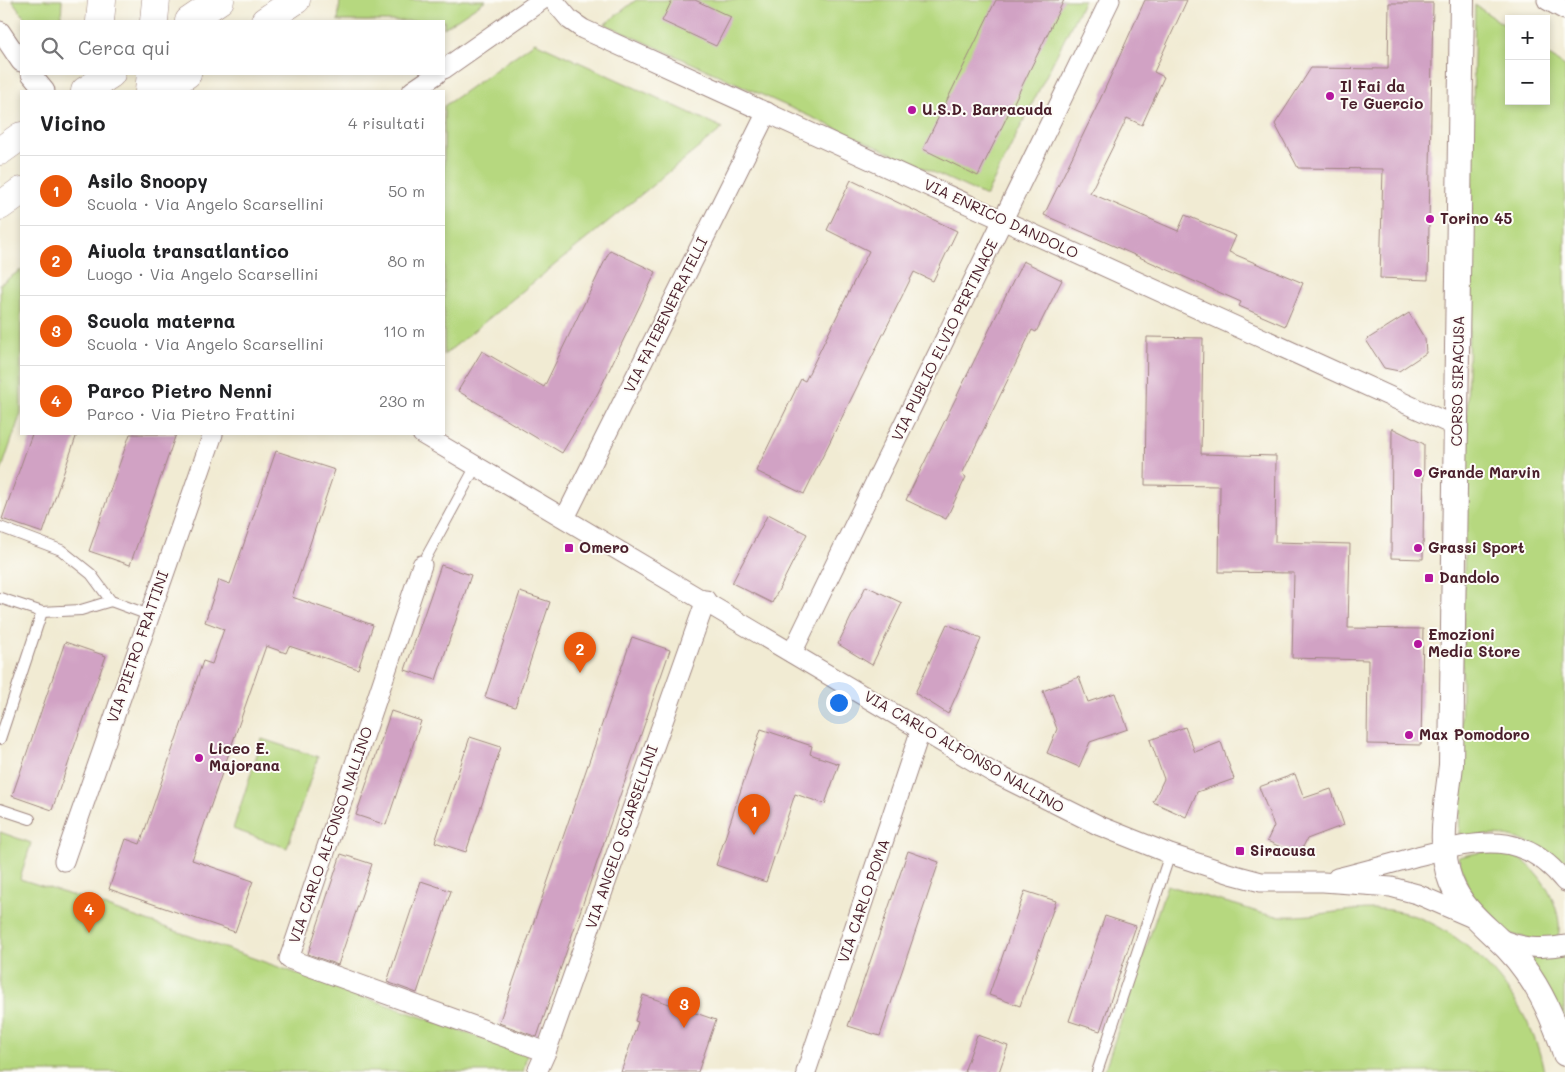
<!DOCTYPE html>
<html lang="it">
<head>
<meta charset="utf-8">
<style>
	:root { --surface:#fff; --page:#f2f2f2; --text:#202124; --muted:#757577; --line:#e0e0e0; --accent:#ea580c }
	body { margin:0; font-family:Mali,sans-serif; background:var(--page); color:var(--text) }
	.controls { position:absolute; right:15px; top:15px; display:grid; overflow:hidden; border-radius:0px; box-shadow:0 2px 8px #0003 }
	.controls button { width:45px; height:45px; display:grid; place-items:center; padding:0; border:0; border-bottom:1px solid var(--line); background:var(--surface); color:var(--text); font:25px sans-serif }
	.you { position:absolute; left:838px; top:702px; width:18px; height:18px; margin:-12px; border:4px solid #fff; border-radius:50%; background:#1a73e8; box-shadow:0 0 0 8px #1a73e833 }
	.badge { display:grid; place-items:center; width:32px; height:32px; border-radius:50%; background:var(--accent); color:#fff; font-size:16px; font-weight:700 }
	.pin { position:absolute; translate:-50% -41px; filter:drop-shadow(0 1px 2px #0008) }
	.pin::after { content:''; position:absolute; top:26px; width:18px; height:15px; background:inherit; clip-path:polygon(0 0,100% 0,50% 100%) }
	.list { margin:0; padding:0; list-style:none }
	h2 { display:flex; justify-content:space-between; align-items:center; height:65px; margin:0; padding:0 20px; font-size:21px }
	h2 small { font-size:16px; font-weight:400; color:var(--muted) }
	.list li { display:grid; grid-template-columns:32px 1fr auto; gap:15px; align-items:center; box-sizing:border-box; height:70px; padding:0 20px; border-top:1px solid var(--line) }
	.list b { display:block; font-size:19px; white-space:nowrap }
	.list p { margin:0; font-size:16px; white-space:nowrap; color:var(--muted) }
	.list em { font-size:16px; font-style:normal; color:var(--muted) }
	.icon { flex:none; width:28px; height:28px; fill:none; stroke:currentColor; stroke-width:2; stroke-linecap:round; stroke-linejoin:round }
	.map { position:relative; flex:none; width:1565px; height:1072px; overflow:hidden }
	.search { position:absolute; background:var(--surface); box-shadow:0 2px 8px #0003; left:20px; top:20px; width:425px; height:55px; display:flex; align-items:center; gap:12px; box-sizing:border-box; padding:0 18px; border-radius:0px; color:var(--muted); font-size:19px }
	.panel { position:absolute; background:var(--surface); box-shadow:0 2px 8px #0003; left:20px; top:90px; width:425px; height:345px; border-radius:0px }
	.map>svg:first-child { display:block }
	.green { fill:#b6d87f; stroke:#807c55 }
	.building { fill:#d1a2c4 }
	.lines { fill:none; stroke-linecap:round; stroke-linejoin:round }
	.service-casing { stroke:#9e857f; stroke-width:12 }
	.minor-casing { stroke:#9e857f; stroke-width:21 }
	.tertiary-casing { stroke:#9e857f; stroke-width:26 }
	.secondary-casing { stroke:#9e857f; stroke-width:29 }
	.primary-casing { stroke:#9e857f; stroke-width:29 }
	.service { stroke:#fff; stroke-width:10 }
	.minor { stroke:#fff; stroke-width:19 }
	.tertiary { stroke:#fff; stroke-width:24 }
	.secondary { stroke:#fff; stroke-width:28 }
	.primary { stroke:#fff; stroke-width:28 }
	.poi-dot { fill:#b5179e; stroke:#fdfcf7; stroke-width:2 }
	.labels { text-anchor:middle; stroke-width:4; stroke-linejoin:round; paint-order:stroke }
	.poi-label { font-size:15px; font-weight:bold; fill:#4a1f2b; stroke:#fdfcf7; text-anchor:start }
	.street-label { font-size:15px; fill:#4a1f2b; stroke:#fdfcf7 }
</style>
</head>
<body>
<div class="map">
<svg width="1565" height="1072" viewBox="0 0 1565 1072">
	<rect width="100%" height="100%" fill="#fdfcf7"/>
	<filter id="ink" filterUnits="userSpaceOnUse"><feTurbulence type="fractalNoise" baseFrequency=".02" numOctaves="2"/><feDisplacementMap in="SourceGraphic" scale="10" xChannelSelector="R" yChannelSelector="G"/><feConvolveMatrix kernelMatrix="1 2 1 2 8 2 1 2 1" color-interpolation-filters="sRGB"/></filter>
	<filter id="wash" filterUnits="userSpaceOnUse"><feTurbulence type="fractalNoise" baseFrequency=".0096" numOctaves="4" result="noise"/><feDisplacementMap in="SourceGraphic" scale="20" xChannelSelector="R" yChannelSelector="G"/><feGaussianBlur stdDeviation="1.12" result="paint"/><feColorMatrix in="noise" values="0 0 0 0 0 0 0 0 0 0 0 0 0 0 0 0 0 1.4 0 .05"/><feComposite in="paint" operator="in"/></filter>
	<g filter="url(#wash)">
		<rect width="100%" height="100%" fill="#f1ebd3"/>
		<!-- green -->
		<g class="green">
			<polygon points="12,0 62,0 61,21 27,21"/>
			<polygon points="340,0 486,0 444,28 444,21 338,21"/>
			<polygon points="636,0 1084,0 986,196 605,24"/>
			<path d="M 1475,5 L 1509,28 L 1509,101 L 1546,101 L 1546,54 L 1565,66 L 1565,864 L 1562,866 C 1524,836 1507,830 1459,839 Z"/>
			<polygon points="535,42 723,128 444,355 444,106"/>
			<polygon points="21,270 21,413 0,474 0,284"/>
			<polygon points="262,739 318,757 287,848 233,829"/>
			<polygon points="0,832 31,843 20,879 90,901 527,1054 523,1072 0,1072"/>
			<path d="M 1481,852 C 1493,852 1505,853 1516,857 C 1540,867 1565,912 1558,937 L 1537,940 L 1505,933 L 1471,896 L 1458,857 Z"/>
			<path d="M 1167,885 C 1190,892 1213,899 1236,905 C 1247,908 1258,913 1269,915 C 1306,920 1342,908 1379,909 C 1457,912 1532,999 1544,1072 L 1104,1072 Z"/>
			<polygon points="1564,955 1564,1019 1527,959 1553,958"/>
		</g>
		<g id="blocks">
			<!-- building -->
			<g class="building">
				<polygon points="672,0 695,0 731,17 716,46 662,21"/>
				<polygon points="996,0 1064,0 978,176 923,149"/>
				<polygon points="1145,0 1187,0 1154,72 1164,77 1142,125 1127,118 1090,193 1178,231 1185,215 1236,236 1229,252 1303,283 1285,326 1239,306 1241,302 1044,215 1098,104"/>
				<polygon points="1389,3 1433,3 1428,280 1380,278 1383,169 1298,168 1275,124 1311,68 1388,69"/>
				<polygon points="851,180 957,231 933,281 914,272 804,494 756,471 801,379 805,381 869,251 827,230"/>
				<polygon points="610,250 656,272 598,393 562,453 458,391 482,351 544,387"/>
				<polygon points="1023,261 1062,280 1036,332 1032,330 962,474 966,477 946,519 906,500"/>
				<polygon points="1409,313 1425,339 1426,353 1399,371 1384,368 1366,340"/>
				<polygon points="1147,337 1203,338 1201,454 1276,456 1275,542 1350,544 1348,628 1423,629 1421,745 1367,744 1368,660 1292,658 1294,573 1219,572 1220,486 1145,485"/>
				<polygon points="1392,428 1424,444 1423,559 1391,558"/>
				<polygon points="32,434 77,434 43,533 2,519"/>
				<polygon points="130,434 176,434 130,565 89,551"/>
				<polygon points="276,451 335,470 292,597 373,625 358,669 289,646 286,653 266,646 192,860 253,881 235,932 109,889 126,839 140,844 203,661 212,664 224,629 205,622 219,580 230,584"/>
				<polygon points="768,514 807,534 772,603 732,583"/>
				<polygon points="441,565 471,575 436,680 405,670"/>
				<polygon points="866,586 902,603 872,665 838,644"/>
				<polygon points="520,592 550,602 515,707 485,697"/>
				<polygon points="947,624 981,639 948,714 915,693"/>
				<polygon points="632,637 670,650 537,1037 499,1023"/>
				<polygon points="65,642 106,656 52,810 12,796"/>
				<polygon points="1079,677 1088,702 1115,693 1128,729 1090,742 1079,767 1047,753 1057,729 1043,691"/>
				<polygon points="391,711 421,721 386,825 356,815"/>
				<polygon points="1185,727 1195,752 1221,742 1234,779 1197,792 1186,817 1153,802 1164,779 1150,740"/>
				<polygon points="761,729 812,746 810,754 839,764 825,804 795,794 766,882 716,865"/>
				<polygon points="470,737 501,747 466,852 435,842"/>
				<polygon points="1295,774 1304,798 1331,789 1344,825 1307,839 1299,855 1267,841 1274,826 1259,787"/>
				<polygon points="908,851 939,862 880,1036 848,1026"/>
				<polygon points="341,854 372,864 338,965 308,954"/>
				<polygon points="421,881 451,891 417,993 387,982"/>
				<polygon points="1025,891 1056,901 1020,1006 989,995"/>
				<polygon points="1105,916 1136,926 1100,1031 1069,1021"/>
				<polygon points="643,995 716,1020 698,1072 621,1072 638,1022 635,1021"/>
				<polygon points="977,1035 1008,1046 999,1072 964,1072"/>
			</g>
		</g>
	</g>
	<g filter="url(#ink)">
		<use href="#blocks" fill-opacity="0" stroke="#9e857f" stroke-width="1"/>
		<g class="lines">
			<!-- service casing -->
			<g class="service-casing">
				<g id="service">
					<polyline points="0,527 61,550 91,574 111,601 149,615"/>
					<polyline points="422,565 476,466"/>
					<polyline points="0,598 42,612 81,610 111,601"/>
					<polyline points="0,739 42,612"/>
					<polyline points="0,809 30,819"/>
					<polyline points="1097,1072 1170,854"/>
				</g>
			</g>
			<!-- minor casing -->
			<g class="minor-casing">
				<g id="minor">
					<polyline points="553,0 570,20 583,29 1457,427"/>
					<polyline points="1547,0 1565,10"/>
					<polyline points="0,31 21,62"/>
					<polyline points="444,69 542,0"/>
					<polyline points="31,74 45,91"/>
					<polyline points="412,91 437,74"/>
					<polyline points="422,434 992,772 1100,826 1170,854 1231,874 1261,882 1323,882 1391,887 1417,894 1475,919"/>
					<polyline points="565,518 767,112"/>
					<polyline points="422,565 289,959 546,1052"/>
					<polyline points="792,653 1110,0"/>
					<polyline points="64,861 213,434"/>
					<path d="M 1337,878 C 1364,871 1391,864 1418,856 C 1477,841 1522,828 1565,882"/>
					<path d="M 1498,938 C 1521,948 1541,950 1565,945"/>
					<polyline points="537,1072 546,1052 706,600"/>
					<polyline points="806,1072 921,729"/>
				</g>
			</g>
			<!-- tertiary casing -->
			<g class="tertiary-casing">
				<path id="tertiary" d="M 1462,0 L 1451,765 C 1447,802 1437,846 1451,882 C 1462,910 1487,927 1507,948 C 1536,978 1553,1015 1565,1054"/>
			</g>
			<!-- secondary casing -->
			<g class="secondary-casing">
				<g id="secondary">
					<polyline points="100,21 102,0"/>
					<polyline points="154,21 156,0"/>
					<polyline points="149,91 151,74"/>
				</g>
			</g>
			<!-- primary casing -->
			<g class="primary-casing">
				<g id="primary">
					<polyline points="189,21 220,0"/>
					<polyline points="265,21 296,0"/>
					<polyline points="85,91 111,74"/>
					<polyline points="162,91 187,74"/>
					<polyline points="0,151 21,136"/>
					<polyline points="0,206 21,191"/>
				</g>
			</g>
			<!-- service -->
			<use href="#service" class="service"/>
			<!-- minor -->
			<use href="#minor" class="minor"/>
			<!-- tertiary -->
			<use href="#tertiary" class="tertiary"/>
			<!-- secondary -->
			<use href="#secondary" class="secondary"/>
			<!-- primary -->
			<use href="#primary" class="primary"/>
		</g>
	</g>
	<!-- markers -->
	<g class="poi-dot">
		<circle cx="1330" cy="96" r="5"/>
		<circle cx="912" cy="110" r="5"/>
		<circle cx="1430" cy="219" r="5"/>
		<circle cx="1418" cy="473" r="5"/>
		<rect x="564" y="543" width="10" height="10" rx="2.5"/>
		<circle cx="1418" cy="548" r="5"/>
		<rect x="1424" y="573" width="10" height="10" rx="2.5"/>
		<circle cx="1418" cy="644" r="5"/>
		<circle cx="1409" cy="735" r="5"/>
		<circle cx="199" cy="758" r="5"/>
		<rect x="1235" y="846" width="10" height="10" rx="2.5"/>
	</g>
	<g class="labels">
		<!-- poi labels -->
		<g class="poi-label">
			<text x="1340" y="92">Il Fai da<tspan x="1340" dy="17">Te Guercio</tspan></text>
			<text x="922" y="115">U.S.D. Barracuda</text>
			<text x="1440" y="224">Torino 45</text>
			<text x="1428" y="478">Grande Marvin</text>
			<text x="579" y="553">Omero</text>
			<text x="1428" y="553">Grassi Sport</text>
			<text x="1439" y="583">Dandolo</text>
			<text x="1428" y="640">Emozioni<tspan x="1428" dy="17">Media Store</tspan></text>
			<text x="1419" y="740">Max Pomodoro</text>
			<text x="209" y="754">Liceo E.<tspan x="209" dy="17">Majorana</tspan></text>
			<text x="1250" y="856">Siracusa</text>
		</g>
		<!-- street labels -->
		<g class="street-label">
			<text transform="translate(1001 219) rotate(25)" y="5">VIA ENRICO DANDOLO</text>
			<text transform="translate(666 315) rotate(-64)" y="5">VIA FATEBENEFRATELLI</text>
			<text transform="translate(945 340) rotate(-64)" y="5">VIA PUBLIO ELVIO PERTINACE</text>
			<text transform="translate(1458 381) rotate(-89)" y="5">CORSO SIRACUSA</text>
			<text transform="translate(138 647) rotate(-71)" y="5">VIA PIETRO FRATTINI</text>
			<text transform="translate(964 752) rotate(30)" y="5">VIA CARLO ALFONSO NALLINO</text>
			<text transform="translate(331 835) rotate(-71)" y="5">VIA CARLO ALFONSO NALLINO</text>
			<text transform="translate(622 837) rotate(-71)" y="5">VIA ANGELO SCARSELLINI</text>
			<text transform="translate(864 901) rotate(-71)" y="5">VIA CARLO POMA</text>
		</g>
	</g>
</svg>
<div class="controls">
<button>+</button>
<button>−</button>
</div>
<div class="you"></div>
<div class="pin badge" style="left:754px;top:835px">1</div>
<div class="pin badge" style="left:580px;top:673px">2</div>
<div class="pin badge" style="left:684px;top:1028px">3</div>
<div class="pin badge" style="left:89px;top:933px">4</div>
<div class="search"><svg class="icon" aria-label="search" viewBox="0 0 24 24"><circle cx="10" cy="10" r="6"/><path d="M15 15l6 6"/></svg>Cerca qui</div>
<section class="panel">
<h2>Vicino<small>4 risultati</small></h2>
<ul class="list">
<li><span class="badge">1</span><div><b>Asilo Snoopy</b><p>Scuola · Via Angelo Scarsellini</p></div><em>50 m</em></li>
<li><span class="badge">2</span><div><b>Aiuola transatlantico</b><p>Luogo · Via Angelo Scarsellini</p></div><em>80 m</em></li>
<li><span class="badge">3</span><div><b>Scuola materna</b><p>Scuola · Via Angelo Scarsellini</p></div><em>110 m</em></li>
<li><span class="badge">4</span><div><b>Parco Pietro Nenni</b><p>Parco · Via Pietro Frattini</p></div><em>230 m</em></li>
</ul>
</section>
</div>
</body>
</html>
